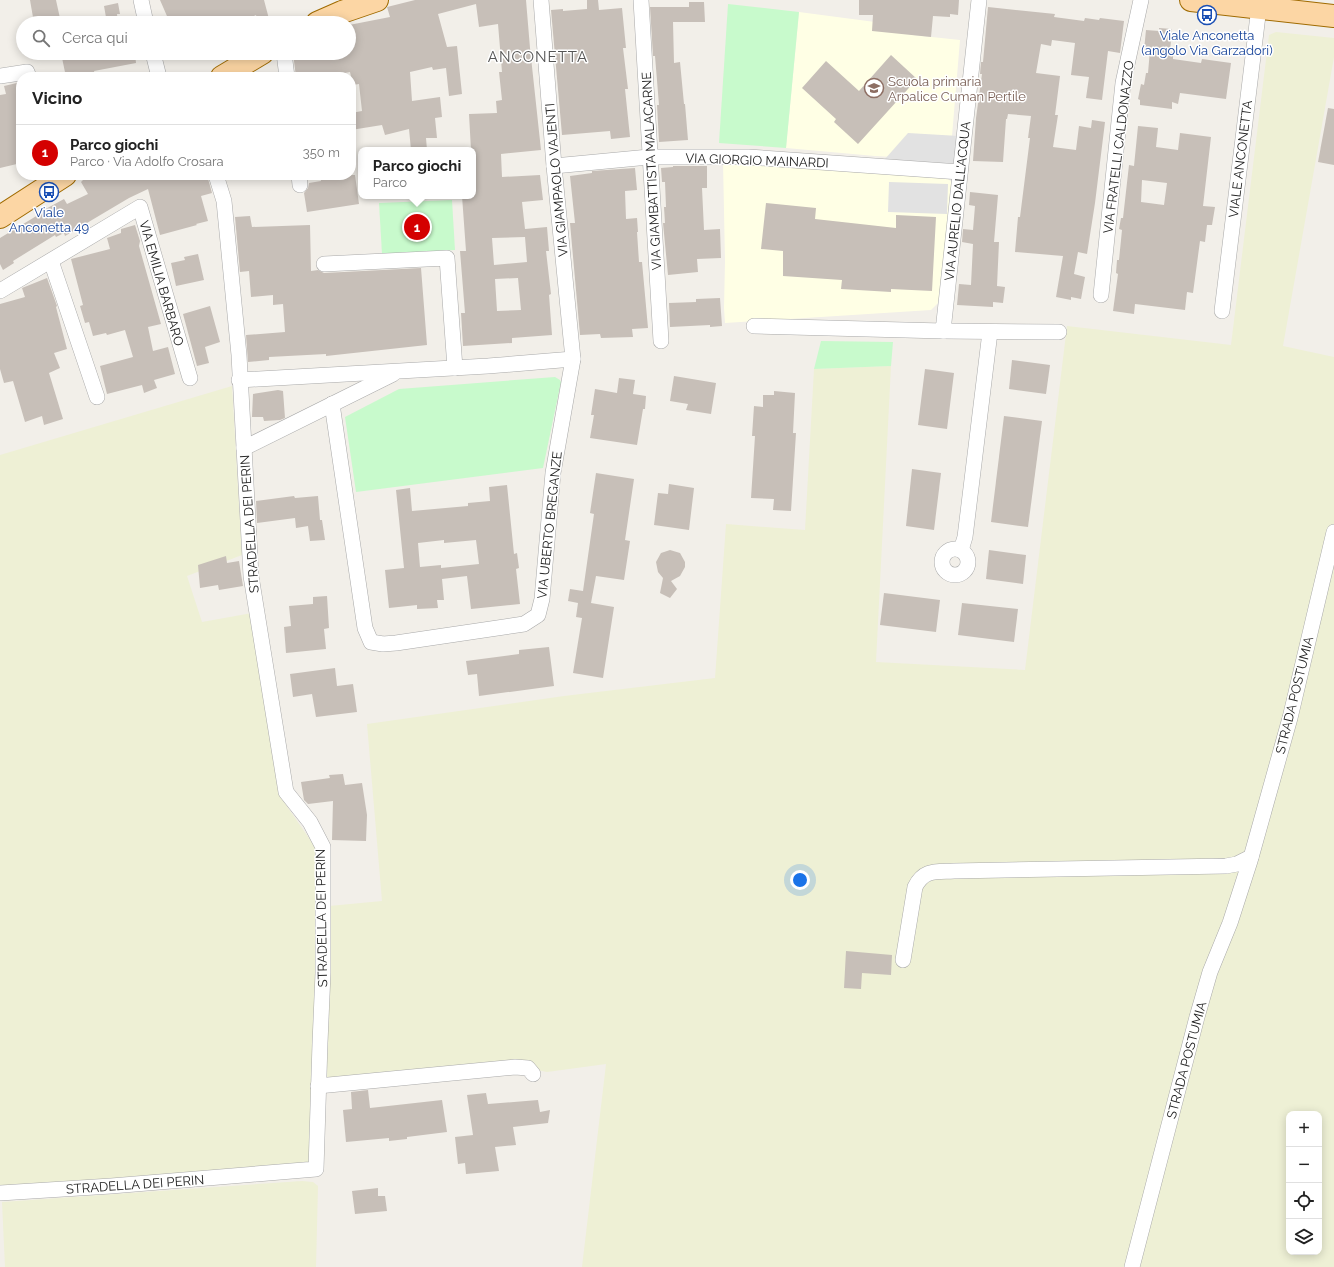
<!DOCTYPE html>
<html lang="it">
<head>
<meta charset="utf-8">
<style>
	:root { --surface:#fff; --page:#f6f6f6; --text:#222; --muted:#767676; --line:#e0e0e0; --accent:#d40000 }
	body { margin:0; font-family:Raleway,sans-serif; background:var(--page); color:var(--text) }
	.controls { position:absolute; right:12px; bottom:12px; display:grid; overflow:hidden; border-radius:8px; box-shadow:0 2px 10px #0003 }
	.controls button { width:36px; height:36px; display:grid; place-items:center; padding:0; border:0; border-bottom:1px solid var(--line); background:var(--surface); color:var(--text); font:20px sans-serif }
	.you { position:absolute; left:800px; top:880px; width:14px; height:14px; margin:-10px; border:3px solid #fff; border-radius:50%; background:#1a73e8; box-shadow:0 0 0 6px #1a73e833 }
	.badge { display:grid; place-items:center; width:26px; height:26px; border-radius:50%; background:var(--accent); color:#fff; font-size:13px; font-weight:700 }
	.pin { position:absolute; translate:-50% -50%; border:2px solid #fff; box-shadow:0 1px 4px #0006 }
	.popup { position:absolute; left:358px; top:147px; width:118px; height:52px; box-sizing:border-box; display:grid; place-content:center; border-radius:8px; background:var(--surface); filter:drop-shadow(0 1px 3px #0005); font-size:13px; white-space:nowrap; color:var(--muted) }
	.popup b { font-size:15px; color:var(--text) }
	.popup::after { content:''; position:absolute; left:50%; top:100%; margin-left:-8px; border:8px solid transparent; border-top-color:var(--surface) }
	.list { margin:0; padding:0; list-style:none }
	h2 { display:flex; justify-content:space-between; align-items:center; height:52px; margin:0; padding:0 16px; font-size:17px }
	h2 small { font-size:13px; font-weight:400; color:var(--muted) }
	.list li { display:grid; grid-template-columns:26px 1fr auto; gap:12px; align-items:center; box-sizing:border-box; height:56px; padding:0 16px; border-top:1px solid var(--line) }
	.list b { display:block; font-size:15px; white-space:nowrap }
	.list p { margin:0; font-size:13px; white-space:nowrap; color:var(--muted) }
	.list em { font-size:13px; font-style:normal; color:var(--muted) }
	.icon { flex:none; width:22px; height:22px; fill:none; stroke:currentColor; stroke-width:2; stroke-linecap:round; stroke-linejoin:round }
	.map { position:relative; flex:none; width:1334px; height:1267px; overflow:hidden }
	.search { position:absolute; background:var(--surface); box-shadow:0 2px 10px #0003; left:16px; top:16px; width:340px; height:44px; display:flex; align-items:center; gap:10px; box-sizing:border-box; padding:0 14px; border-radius:22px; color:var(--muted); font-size:15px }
	.panel { position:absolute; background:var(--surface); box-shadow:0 2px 10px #0003; left:16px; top:72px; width:340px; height:108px; border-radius:16px }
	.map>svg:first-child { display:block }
	.education { fill:#ffffe5 }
	.farmland { fill:#eef0d5; fill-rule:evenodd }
	.park { fill:#c8facc }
	.parking { fill:#e2e2e2 }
	.building { fill:#c7bfb8; fill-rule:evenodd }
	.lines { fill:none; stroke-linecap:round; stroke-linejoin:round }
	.street-casing { stroke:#a9a9a9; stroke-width:16 }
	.primary-casing { stroke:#a06b00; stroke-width:24 }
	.street { stroke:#fff; stroke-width:15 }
	.primary { stroke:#fcd6a4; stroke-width:22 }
	.labels { text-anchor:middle; stroke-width:3; stroke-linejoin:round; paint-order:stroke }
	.transit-label { font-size:13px; fill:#164399; stroke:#fff }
	.education-label { font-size:13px; fill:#785e54; stroke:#fff; text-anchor:start }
	.street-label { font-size:13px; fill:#222; stroke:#fff }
	.quarter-label { font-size:15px; letter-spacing:1px; fill:#555; stroke:#fff }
</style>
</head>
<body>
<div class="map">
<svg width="1334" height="1267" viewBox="0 0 1334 1267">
	<rect width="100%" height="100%" fill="#f2efe9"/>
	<!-- education -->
	<g class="education">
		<polygon points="799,12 913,27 913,35 960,40 950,160 875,156 786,148"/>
		<polygon points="723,161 948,179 953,183 945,296 931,310 725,323 724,308 725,261"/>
	</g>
	<!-- farmland -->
	<g class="farmland">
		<path d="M 1276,32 L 1334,38 L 1334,57 L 1283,346 L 1334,357 L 1334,1267 L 582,1267 L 606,1064 L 547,1072 L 522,1067 L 327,1082 L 329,906 L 382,901 L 367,724 L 564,696 L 715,678 L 726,524 L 805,530 L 814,369 L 891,366 L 876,662 L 1025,670 L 1067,326 L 1231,345 L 1269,35 ZM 1289,1114 L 1319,1114 L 1319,1252 L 1289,1252 Z"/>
		<polygon points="232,386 242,555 187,576 202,622 252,613 286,805 318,851 311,1166 0,1189 0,455"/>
		<polygon points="302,1181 313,1182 318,1186 316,1267 5,1267 2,1202"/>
	</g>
	<!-- park -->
	<g class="park">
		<polygon points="728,4 799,12 786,148 719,143"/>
		<polygon points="452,200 455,250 382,254 379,203"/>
		<polygon points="821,341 893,342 891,366 814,369"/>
		<polygon points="555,377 560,380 561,382 543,468 356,492 345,417 399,389"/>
	</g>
	<!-- parking -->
	<g class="parking">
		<polygon points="908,133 959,136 957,164 885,159"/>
		<polygon points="889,182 948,184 947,214 888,212"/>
	</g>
	<!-- building -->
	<g class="building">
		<polygon points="30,0 56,0 61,23 34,23"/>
		<polygon points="160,0 264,0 269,19 261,23 258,23 256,15 240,23 170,23"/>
		<path d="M 415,0 L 526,0 L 530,48 L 541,150 L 501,154 L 502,177 L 540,175 L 543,200 L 522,202 L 525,229 L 547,227 L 549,251 L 546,251 L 551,294 L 549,295 L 552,335 L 512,338 L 512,343 L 463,346 L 461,313 L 465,313 L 460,251 L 466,251 L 462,196 L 473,196 L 473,150 L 471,150 L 469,114 L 497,113 L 496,101 L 502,100 L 499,72 L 502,72 L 498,24 L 479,27 L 476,4 L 438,14 L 447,47 L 457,46 L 462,94 L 449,96 L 446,68 L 433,70 L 432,67 L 410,72 L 412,101 L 440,97 L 442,117 L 435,118 L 437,138 L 426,138 L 427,150 L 411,150 L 409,129 L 385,135 L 382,125 L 351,130 L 351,113 L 362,111 L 359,84 L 353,85 L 350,72 L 333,75 L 332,73 L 310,77 L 296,77 L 293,53 L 349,53 L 349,25 L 390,17 L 387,7 ZM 525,237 L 527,262 L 494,265 L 492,238 ZM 518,278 L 521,310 L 497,311 L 495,279 Z"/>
		<polygon points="587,0 598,0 599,10 622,8 626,48 623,48 628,89 625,89 630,137 611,139 610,131 562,135 551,10 563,9 563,11 587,9"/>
		<polygon points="859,0 959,0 958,15 950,14 950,17 933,16 931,37 872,31 873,15 859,15"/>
		<polygon points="689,2 704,2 705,22 673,22 674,63 680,62 684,104 685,104 688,140 659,142 657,105 659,105 655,56 653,56 650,7 689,7"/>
		<polygon points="118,3 120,14 117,14 118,23 107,23 104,6"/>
		<polygon points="988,7 1055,14 1054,17 1084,21 1085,18 1099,20 1100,18 1124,21 1120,53 1108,51 1102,100 1086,98 1089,77 1071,75 1075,43 1052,40 1051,46 1041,44 1036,73 1060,76 1055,115 1058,115 1053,147 1076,150 1079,126 1091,128 1092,120 1105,122 1095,203 1087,254 1078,252 1074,274 1085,277 1081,299 1071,297 1071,300 1056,297 1063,256 1015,252 1018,217 1020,217 1030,138 1028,138 1031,116 1008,114 1007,119 1006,119 1003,162 973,161 976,118 982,74 980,74 981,62 983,62"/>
		<polygon points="1159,28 1172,29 1170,52 1173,52 1173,59 1201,63 1202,59 1231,63 1226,99 1180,93 1178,104 1172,102 1172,109 1140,105 1140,100 1138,99 1141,84 1144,85 1146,73 1148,73 1150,50 1144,50 1146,30 1159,31"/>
		<polygon points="61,53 135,53 136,63 94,71 95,75 86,77 66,77"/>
		<polygon points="891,55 917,79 858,144 834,122 836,119 802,88 826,61 859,91"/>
		<polygon points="21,82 21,163 0,168 0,95 6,94 4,86"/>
		<polygon points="1328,108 1334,109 1334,165 1318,162"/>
		<path d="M 1138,126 L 1158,128 L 1156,147 L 1178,150 L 1180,133 L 1211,137 L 1203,206 L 1215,207 L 1212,225 L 1207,225 L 1205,242 L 1200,241 L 1193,293 L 1187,292 L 1185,310 L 1135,304 L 1134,314 L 1113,311 L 1118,274 L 1116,273 L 1117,260 L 1119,260 L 1122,230 L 1119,229 L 1121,218 L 1123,218 L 1129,165 L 1134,166 ZM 1142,180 L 1167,183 L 1164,205 L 1141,202 Z"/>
		<polygon points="673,166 707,166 707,188 702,188 704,230 720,229 721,258 697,259 698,272 668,275 663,223 665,223 664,207 666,207 665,182 662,182 661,168 673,167"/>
		<polygon points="635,168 637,190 625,191 626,219 637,218 638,232 637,232 639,262 642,262 648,328 632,329 633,337 601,338 600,334 580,335 570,223 575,223 570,176 592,173 592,171"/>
		<polygon points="80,175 207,175 212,193 201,196 208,221 196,224 197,225 160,235 148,189 129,198 65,236 64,233 56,237 55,235 13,261 14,263 3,270 0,264 0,238 43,212 42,211 64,199 67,204 88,194 81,182 83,180"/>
		<polygon points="320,175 355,175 359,204 307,212 304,193 308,188 309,183 321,181"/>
		<polygon points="970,192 998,195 994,242 999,242 997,286 1005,287 1003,303 993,302 993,307 957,305 959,284 971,285 973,244 962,242 963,229 973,230 975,206 969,205"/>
		<polygon points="766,203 816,208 815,219 896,228 896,215 936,217 932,291 891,289 891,292 841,289 842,280 783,276 783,251 761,249"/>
		<polygon points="250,216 252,227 310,225 311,271 318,270 324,273 421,268 427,345 326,356 326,354 269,357 269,360 248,362 246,335 285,332 283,304 273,305 273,295 251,297 249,271 240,272 235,217"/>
		<polygon points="135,225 140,241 139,246 161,324 148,327 153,351 168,347 175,374 154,380 157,388 144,393 142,385 107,394 100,366 133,357 125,330 107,335 106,333 93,336 89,322 85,323 80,306 83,305 71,259 110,249 107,238 121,233 121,229"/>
		<polygon points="198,254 204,280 176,286 171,263 185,260 184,257"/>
		<polygon points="47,278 57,306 56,307 67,349 54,353 60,368 49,373 63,419 44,425 42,416 25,422 13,381 4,383 0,369 0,304 25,297 22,288"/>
		<polygon points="720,298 722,326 710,327 710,325 670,327 669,303 696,302 696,299"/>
		<polygon points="210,306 220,342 205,347 209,363 197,366 183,314"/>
		<polygon points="1012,360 1050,365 1046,394 1009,389"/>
		<polygon points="925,369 954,373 947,429 918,425"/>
		<polygon points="674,376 716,383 711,414 686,410 688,404 670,401"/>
		<polygon points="619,378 635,380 633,394 646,396 645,409 643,409 637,445 590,438 594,415 591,415 595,389 617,393"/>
		<polygon points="278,390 283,391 285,418 280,420 264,421 263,417 252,417 253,394"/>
		<polygon points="774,391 795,393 793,433 796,433 791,511 773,510 774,499 751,498 755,436 752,436 754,406 763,407 763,395 774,395"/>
		<polygon points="1004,416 1042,421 1028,527 991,522"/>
		<polygon points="912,469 941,473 934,530 906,526"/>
		<polygon points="596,473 634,479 625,540 630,541 624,580 596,576 591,603 614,607 603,678 573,673 582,618 576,617 578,603 568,601 570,589 583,591 594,514 590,513"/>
		<polygon points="669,484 694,488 689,530 654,525 658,493 668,494"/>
		<path d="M 507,485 L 514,554 L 517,553 L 519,568 L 516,569 L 520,604 L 471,609 L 467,576 L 442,579 L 444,600 L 437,600 L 438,608 L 417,609 L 417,605 L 389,608 L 385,570 L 404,568 L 396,490 L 410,488 L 412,511 L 468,506 L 468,503 L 490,501 L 489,487 ZM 444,540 L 444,543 L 476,540 L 479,564 L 441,568 L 441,565 L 420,567 L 418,543 Z"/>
		<polygon points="294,496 295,498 318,496 320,520 322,520 325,540 310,541 308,526 296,528 295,518 257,523 256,501"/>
		<polygon points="670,550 680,553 685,562 685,567 680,576 671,581 677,589 670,598 660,593 663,578 658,572 656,562 661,553"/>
		<polygon points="989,550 1026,555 1023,584 986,579"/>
		<polygon points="226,556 227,563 239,561 243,586 219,590 218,585 200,588 198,565"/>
		<polygon points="884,593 940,600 936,632 880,625"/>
		<polygon points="327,596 329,628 324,629 326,649 286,653 284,627 291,626 289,606 313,604 313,597"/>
		<polygon points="962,603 1018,609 1014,642 958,635"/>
		<polygon points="549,647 554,686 479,696 477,674 468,675 466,661 519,654 519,650"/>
		<polygon points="335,668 337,686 353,684 357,712 316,717 312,694 293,697 290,674"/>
		<polygon points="343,774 345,785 362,783 367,815 366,841 332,840 333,801 308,804 304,800 301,782 330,778 329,775"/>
		<polygon points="846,951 892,955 891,975 862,973 861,989 844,988"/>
		<polygon points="368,1090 370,1108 442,1100 447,1132 407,1137 407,1139 389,1141 389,1138 346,1142 343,1110 352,1109 351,1092"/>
		<polygon points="486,1093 488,1104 538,1100 540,1112 550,1110 548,1123 513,1127 516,1145 495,1147 499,1171 466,1174 465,1163 458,1164 455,1137 473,1135 467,1095"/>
		<polygon points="378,1188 378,1196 385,1196 387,1211 355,1214 352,1191"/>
	</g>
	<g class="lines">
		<!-- street casing -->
		<g class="street-casing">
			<g id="street">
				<polyline points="141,0 146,23"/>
				<polyline points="641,0 661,341"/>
				<polyline points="153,53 159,77"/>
				<polyline points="284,53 287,77"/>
				<polyline points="0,76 27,72 29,77"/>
				<polyline points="554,166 649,157 748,157 960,172"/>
				<polyline points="299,175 300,185"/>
				<polyline points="51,261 97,397"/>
				<polyline points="324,264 447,258 455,368"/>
				<polyline points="0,291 140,207 190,378"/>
				<polyline points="1101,295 1123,83 1141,0"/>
				<polyline points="1222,311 1259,7"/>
				<polyline points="754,326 943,331 979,0"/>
				<polyline points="943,331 1059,332"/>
				<polyline points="239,380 488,366 573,359"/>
				<polyline points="332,404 365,628 371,642 383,644 396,643 524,624 538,615 542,599 553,473 573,359 554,166 541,0"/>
				<polyline points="244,448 393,374"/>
				<circle cx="955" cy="562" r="13"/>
				<polyline points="961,550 965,537 990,332"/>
				<path d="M 903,960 L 915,887 C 924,869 936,872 954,871 L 1226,866 L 1237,864 L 1251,857"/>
				<polyline points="318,1086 515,1067 528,1068 533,1074"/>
				<polyline points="0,1193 111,1186 316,1169 320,1043 323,973 323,847 310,822 286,792 251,576 239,355 224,201 216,175"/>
				<polyline points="1132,1267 1197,1017 1210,972 1230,923 1250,861 1290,718 1334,532"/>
			</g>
		</g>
		<!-- primary casing -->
		<g class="primary-casing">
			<g id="primary">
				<polyline points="1191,0 1334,16"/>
				<polyline points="317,23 342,12 377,0"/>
				<polyline points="222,77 262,53"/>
				<polyline points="0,217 65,175"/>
			</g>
		</g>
		<!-- street -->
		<use href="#street" class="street"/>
		<!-- primary -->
		<use href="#primary" class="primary"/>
	</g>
	<!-- icons -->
	<defs>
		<g id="bus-ring" transform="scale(1)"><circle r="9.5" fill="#fff" stroke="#1a4fb4" stroke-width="1.5"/><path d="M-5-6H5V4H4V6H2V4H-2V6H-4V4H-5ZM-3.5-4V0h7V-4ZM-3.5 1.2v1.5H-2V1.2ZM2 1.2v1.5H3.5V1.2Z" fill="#1a4fb4"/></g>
		<g id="school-ring" transform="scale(1)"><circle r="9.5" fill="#fff" stroke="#8d6e63" stroke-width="1.5"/><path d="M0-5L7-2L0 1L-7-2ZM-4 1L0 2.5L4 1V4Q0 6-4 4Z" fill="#8d6e63"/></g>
	</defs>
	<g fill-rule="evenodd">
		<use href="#bus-ring" x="1207" y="15"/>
		<use href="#school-ring" x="874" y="88"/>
		<use href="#bus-ring" x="49" y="192"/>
	</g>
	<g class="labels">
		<!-- transit labels -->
		<g class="transit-label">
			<text x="1207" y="40">Viale Anconetta<tspan x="1207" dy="15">(angolo Via Garzadori)</tspan></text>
			<text x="49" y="217">Viale<tspan x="49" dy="15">Anconetta 49</tspan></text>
		</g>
		<!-- education labels -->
		<g class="education-label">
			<text x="888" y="86">Scuola primaria<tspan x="888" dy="15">Arpalice Cuman Pertile</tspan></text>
		</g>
		<!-- street labels -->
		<g class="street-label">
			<text transform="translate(1118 147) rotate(-83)" y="5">VIA FRATELLI CALDONAZZO</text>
			<text transform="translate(1240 159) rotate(-83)" y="5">VIALE ANCONETTA</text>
			<text transform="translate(757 160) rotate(2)" y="5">VIA GIORGIO MAINARDI</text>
			<text transform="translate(651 171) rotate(-93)" y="5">VIA GIAMBATTISTA MALACARNE</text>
			<text transform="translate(556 180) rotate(-95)" y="5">VIA GIAMPAOLO VAJENTI</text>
			<text transform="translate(957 201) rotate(-84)" y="5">VIA AURELIO DALL'ACQUA</text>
			<text transform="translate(162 283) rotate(74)" y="5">VIA EMILIA BARBARO</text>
			<text transform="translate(249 524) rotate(-94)" y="5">STRADELLA DEI PERIN</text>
			<text transform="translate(549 525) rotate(-84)" y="5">VIA UBERTO BREGANZE</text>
			<text transform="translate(1294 695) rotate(-76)" y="5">STRADA POSTUMIA</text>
			<text transform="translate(321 918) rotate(-91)" y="5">STRADELLA DEI PERIN</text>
			<text transform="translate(1186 1060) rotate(-75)" y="5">STRADA POSTUMIA</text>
			<text transform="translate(135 1184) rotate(-4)" y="5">STRADELLA DEI PERIN</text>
		</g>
		<!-- quarter labels -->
		<g class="quarter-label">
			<text x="538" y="62">ANCONETTA</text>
		</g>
	</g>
</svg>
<div class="controls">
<button>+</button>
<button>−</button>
<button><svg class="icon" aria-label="locate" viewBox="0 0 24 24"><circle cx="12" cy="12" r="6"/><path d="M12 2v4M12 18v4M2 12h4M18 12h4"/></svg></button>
<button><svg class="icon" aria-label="layers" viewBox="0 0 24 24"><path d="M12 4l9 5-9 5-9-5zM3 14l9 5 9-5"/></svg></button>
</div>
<div class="you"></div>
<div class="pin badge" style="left:417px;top:227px">1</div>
<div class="popup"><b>Parco giochi</b>Parco</div>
<div class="search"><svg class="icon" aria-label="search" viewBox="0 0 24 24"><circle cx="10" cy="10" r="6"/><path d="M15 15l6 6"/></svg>Cerca qui</div>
<section class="panel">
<h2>Vicino<small></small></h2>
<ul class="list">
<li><span class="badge">1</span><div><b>Parco giochi</b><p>Parco · Via Adolfo Crosara</p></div><em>350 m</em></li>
</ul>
</section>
</div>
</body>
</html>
